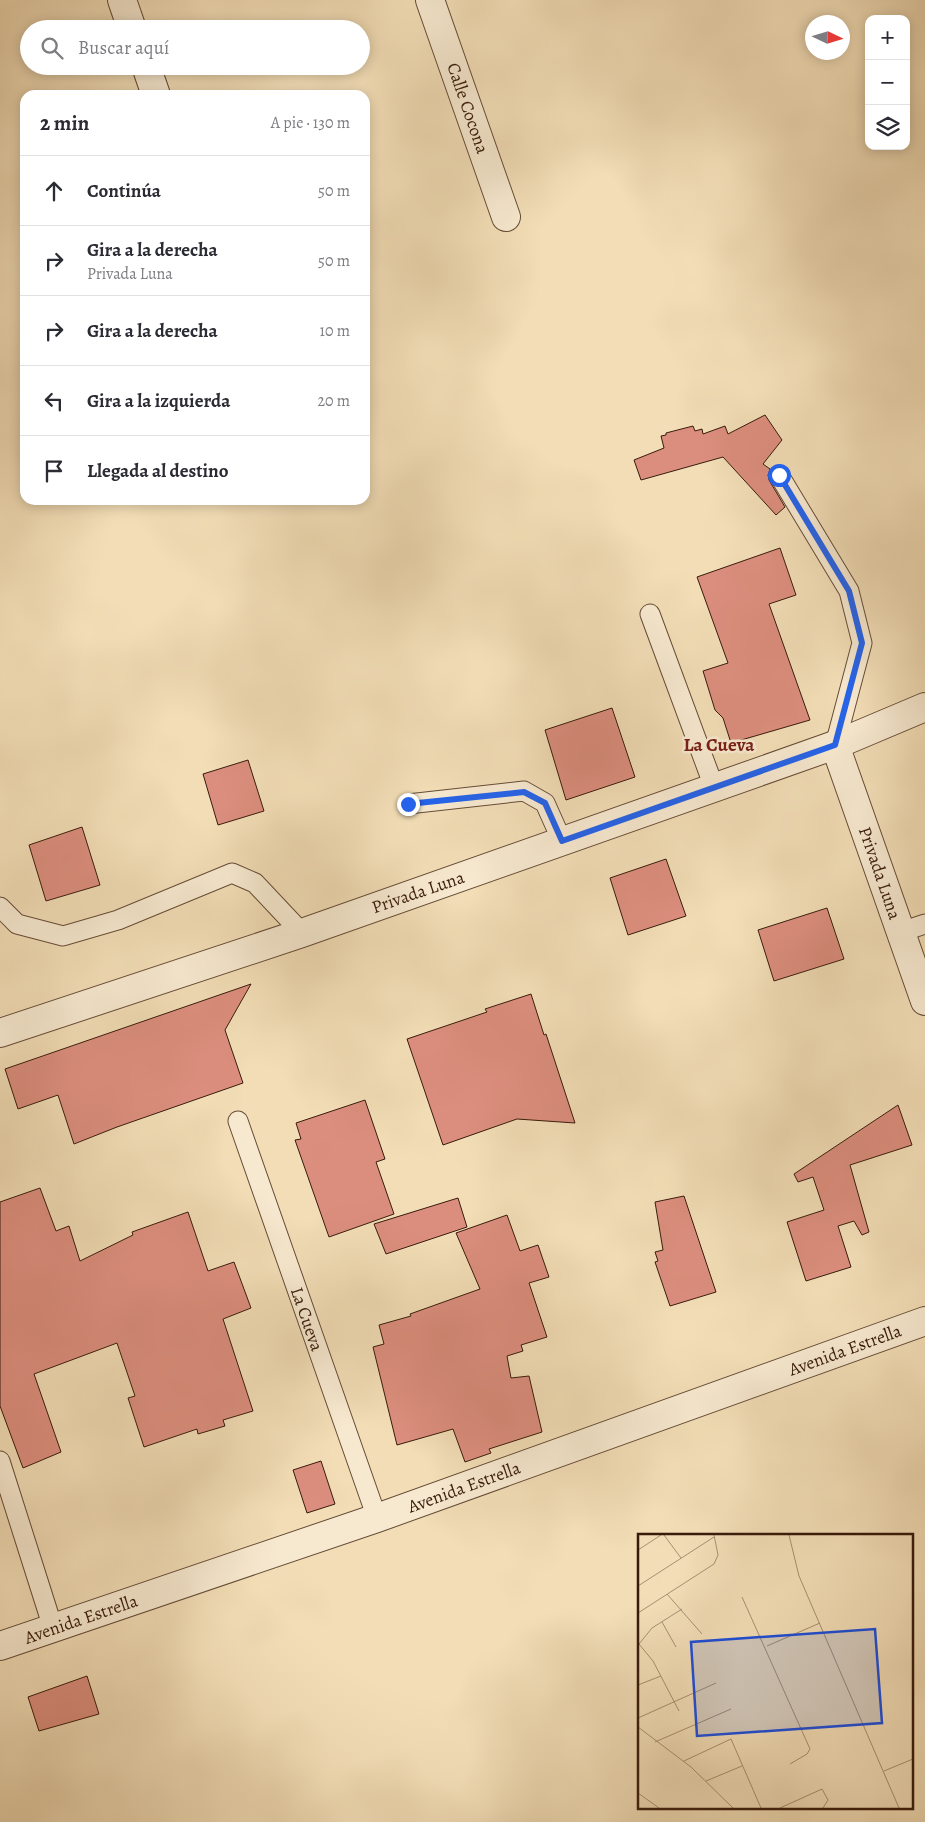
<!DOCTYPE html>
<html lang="es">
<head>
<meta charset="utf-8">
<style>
	:root { --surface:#fff; --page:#f7f7f7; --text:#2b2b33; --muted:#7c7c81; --line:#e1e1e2 }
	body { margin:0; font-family:Alegreya,serif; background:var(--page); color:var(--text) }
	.controls { position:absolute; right:15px; top:15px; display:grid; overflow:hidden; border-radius:10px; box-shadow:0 2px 12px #0003 }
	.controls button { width:45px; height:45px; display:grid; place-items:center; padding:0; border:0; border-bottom:1px solid var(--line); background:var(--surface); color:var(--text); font:25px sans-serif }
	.compass { position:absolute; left:805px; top:15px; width:45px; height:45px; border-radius:50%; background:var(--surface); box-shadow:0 2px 12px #0003; rotate:94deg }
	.stop { position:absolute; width:15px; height:15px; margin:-11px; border:4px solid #2563eb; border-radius:50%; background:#fff }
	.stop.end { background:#2563eb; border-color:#fff; box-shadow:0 1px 5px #0008 }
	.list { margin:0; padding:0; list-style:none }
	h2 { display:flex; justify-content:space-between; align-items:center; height:65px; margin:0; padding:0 20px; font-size:21px }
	h2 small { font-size:16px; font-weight:400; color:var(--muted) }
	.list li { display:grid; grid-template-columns:32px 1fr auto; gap:15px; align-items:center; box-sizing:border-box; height:70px; padding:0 20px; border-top:1px solid var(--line) }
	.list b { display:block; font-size:19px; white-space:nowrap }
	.list p { margin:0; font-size:16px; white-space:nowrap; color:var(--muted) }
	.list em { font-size:16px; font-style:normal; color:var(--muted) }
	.icon { flex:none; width:28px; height:28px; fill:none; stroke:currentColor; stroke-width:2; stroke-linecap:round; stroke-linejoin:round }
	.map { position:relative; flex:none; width:925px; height:1822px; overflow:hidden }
	.search { position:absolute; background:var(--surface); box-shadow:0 2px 12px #0003; left:20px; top:20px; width:350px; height:55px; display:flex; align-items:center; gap:12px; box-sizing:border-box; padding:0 18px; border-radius:28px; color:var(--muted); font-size:19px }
	.panel { position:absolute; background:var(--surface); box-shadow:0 2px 12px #0003; left:20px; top:90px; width:350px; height:415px; border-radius:15px }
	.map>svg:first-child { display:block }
	.building { fill:#dc8e7e; stroke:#381b0b }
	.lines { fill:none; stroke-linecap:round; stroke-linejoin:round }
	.lane-casing { stroke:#664c36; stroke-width:21 }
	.street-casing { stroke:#664c36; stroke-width:30 }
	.lane { stroke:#f7e9d0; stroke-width:19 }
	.street { stroke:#f7e9d0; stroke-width:28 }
	.route { stroke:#2563eb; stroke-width:6 }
	.labels { text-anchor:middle; stroke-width:5; stroke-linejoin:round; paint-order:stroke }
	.street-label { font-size:18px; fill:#381b0b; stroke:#f7e9d0 }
	.neighbourhood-label { font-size:19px; font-weight:bold; fill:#7a1f14; stroke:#f7e9d0 }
	.inset-road { fill:none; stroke:#a88f72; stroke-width:1 }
	.view { fill:#1d4ed8; fill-opacity:0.15; stroke:#1d4ed8; stroke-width:2.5 }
	.inset-edge { fill:none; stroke:#381b0b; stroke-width:2.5 }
</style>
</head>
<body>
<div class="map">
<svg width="925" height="1822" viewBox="0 0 925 1822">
	<rect width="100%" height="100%" fill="#f2ddb6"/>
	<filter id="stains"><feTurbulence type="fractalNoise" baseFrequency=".004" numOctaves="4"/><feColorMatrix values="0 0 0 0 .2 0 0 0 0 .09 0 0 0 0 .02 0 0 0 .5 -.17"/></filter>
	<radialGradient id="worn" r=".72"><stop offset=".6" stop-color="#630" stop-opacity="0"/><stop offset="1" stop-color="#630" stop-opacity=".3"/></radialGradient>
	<!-- building -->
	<g class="building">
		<polygon points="765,415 782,440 763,464 770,469 768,475 769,480 785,507 776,515 723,457 641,480 634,460 664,448 661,436 666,435 666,433 693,426 695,431 702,429 703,434 725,426 728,434"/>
		<polygon points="780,548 796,595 769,604 810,720 731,743 723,718 715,710 703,671 728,663 697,577"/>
		<polygon points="612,708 635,777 566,800 545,730"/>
		<polygon points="248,760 264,811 218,825 203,774"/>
		<polygon points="82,827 100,885 46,901 29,845"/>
		<polygon points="666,859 686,916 628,935 610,878"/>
		<polygon points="827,908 844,959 774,981 758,930"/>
		<polygon points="251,984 225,1030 243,1083 117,1127 74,1144 58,1095 18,1109 5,1069"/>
		<polygon points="531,994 544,1035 546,1034 575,1123 517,1119 443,1145 407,1039 487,1012 485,1009"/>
		<polygon points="365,1100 385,1159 376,1162 394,1214 329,1237 295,1140 301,1139 296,1123"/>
		<polygon points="898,1105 912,1145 850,1165 869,1232 862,1235 854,1221 838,1226 851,1267 806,1281 787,1222 824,1210 813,1177 798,1182 794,1174"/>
		<polygon points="40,1188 56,1231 69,1226 80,1261 133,1235 132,1232 188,1212 208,1271 234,1262 251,1308 223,1319 253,1411 223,1420 225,1426 198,1434 197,1429 144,1447 128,1398 135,1396 117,1343 34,1374 61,1452 23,1468 0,1406 0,1202"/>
		<polygon points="684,1196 716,1292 670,1306 655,1262 658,1261 655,1252 663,1250 655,1202"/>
		<polygon points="458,1198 467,1227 386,1254 374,1224"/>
		<polygon points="507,1215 520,1251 538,1245 549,1277 529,1283 547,1337 521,1345 523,1351 507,1356 511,1378 529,1376 542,1432 489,1449 491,1453 465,1462 453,1429 397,1445 373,1347 384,1344 379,1325 411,1316 410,1314 480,1289 456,1233"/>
		<polygon points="321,1461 335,1504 307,1513 293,1470"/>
		<polygon points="87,1676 99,1714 39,1731 28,1697"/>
	</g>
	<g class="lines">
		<!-- lane casing -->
		<g class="lane-casing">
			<g id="lane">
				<polyline points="779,475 849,591 862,643 835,745"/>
				<polyline points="650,614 714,787"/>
				<polyline points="408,804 524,791 545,803 562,841"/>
				<polyline points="0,907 17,924 63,936 118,920 232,873 255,883 302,933"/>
				<polyline points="901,932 925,924"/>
				<polyline points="238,1121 377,1518"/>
				<polyline points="0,1461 53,1628"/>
			</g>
		</g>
		<!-- street casing -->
		<g class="street-casing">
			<g id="street">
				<polyline points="122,0 132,29"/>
				<polyline points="430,0 506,217"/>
				<polyline points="146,66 156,95"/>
				<polyline points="835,745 925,1001"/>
				<polyline points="0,1033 302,933 835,745 925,707"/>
				<polyline points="0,1646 377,1518 925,1321"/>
			</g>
		</g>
		<!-- lane -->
		<use href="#lane" class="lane"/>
		<!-- street -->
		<use href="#street" class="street"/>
	</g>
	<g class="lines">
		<!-- route -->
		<polyline class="route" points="408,804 524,792 545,803 562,841 835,745 862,643 849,591 779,475"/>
	</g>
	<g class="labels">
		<!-- street labels -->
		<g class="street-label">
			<text transform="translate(468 108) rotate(71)" y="6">Calle Cocona</text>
			<text transform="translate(880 873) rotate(71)" y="6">Privada Luna</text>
			<text transform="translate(418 892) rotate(-19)" y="6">Privada Luna</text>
			<text transform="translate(307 1319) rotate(71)" y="6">La Cueva</text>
			<text transform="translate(845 1350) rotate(-20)" y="6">Avenida Estrella</text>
			<text transform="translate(464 1487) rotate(-20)" y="6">Avenida Estrella</text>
			<text transform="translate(81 1619) rotate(-19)" y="6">Avenida Estrella</text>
		</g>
		<!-- neighbourhood labels -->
		<g class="neighbourhood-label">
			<text x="719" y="751">La Cueva</text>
		</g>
	</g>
	<!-- overview -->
	<g transform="translate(638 1534)">
		<rect width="275" height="275" fill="#f2ddb6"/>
		<path class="inset-road" d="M 26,1 L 43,24M 151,1 L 161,42 L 261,274M 0,16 L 23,1M 0,52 L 76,3M 29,60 L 64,100M 104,63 L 172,215 L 169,220 L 152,230M 0,79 L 76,30 L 80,21 L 76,1M 24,88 L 38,113M 1,110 L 15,127 L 41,177M 1,110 L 14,94 L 44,75M 129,112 L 182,89M 0,151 L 23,142M 0,184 L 78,149M 0,193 L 53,233 L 95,274M 17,208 L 93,175M 46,227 L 93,205 L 123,274M 246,237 L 275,225M 68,247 L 104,232M 0,259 L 21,274M 142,274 L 184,255 L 190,266 L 185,274"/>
		<path class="view" d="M 237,95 L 244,189 L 59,202 L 53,108 Z"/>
		<rect width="275" height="275" class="inset-edge"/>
	</g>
	<rect width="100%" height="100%" filter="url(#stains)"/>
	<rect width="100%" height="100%" fill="url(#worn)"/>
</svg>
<div class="controls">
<button>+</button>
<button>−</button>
<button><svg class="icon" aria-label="layers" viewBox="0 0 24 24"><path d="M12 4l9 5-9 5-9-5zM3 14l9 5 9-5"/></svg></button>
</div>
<svg class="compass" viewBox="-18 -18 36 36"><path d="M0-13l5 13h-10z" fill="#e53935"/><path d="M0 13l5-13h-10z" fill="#7c7c81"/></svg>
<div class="stop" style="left:779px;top:475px"></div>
<div class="stop end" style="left:408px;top:804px"></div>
<div class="search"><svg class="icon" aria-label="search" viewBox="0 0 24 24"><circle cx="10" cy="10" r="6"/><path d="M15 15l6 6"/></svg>Buscar aquí</div>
<section class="panel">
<h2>2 min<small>A pie · 130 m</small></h2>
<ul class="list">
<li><svg class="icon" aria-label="ahead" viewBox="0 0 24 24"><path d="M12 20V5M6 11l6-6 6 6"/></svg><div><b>Continúa</b></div><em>50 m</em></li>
<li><svg class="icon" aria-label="right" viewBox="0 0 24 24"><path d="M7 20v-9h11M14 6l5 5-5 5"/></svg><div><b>Gira a la derecha</b><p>Privada Luna</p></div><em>50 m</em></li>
<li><svg class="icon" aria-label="right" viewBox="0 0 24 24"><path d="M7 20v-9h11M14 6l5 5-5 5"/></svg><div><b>Gira a la derecha</b></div><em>10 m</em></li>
<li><svg class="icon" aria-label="left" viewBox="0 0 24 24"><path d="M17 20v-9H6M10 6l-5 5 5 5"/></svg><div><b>Gira a la izquierda</b></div><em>20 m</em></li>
<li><svg class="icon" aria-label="arrive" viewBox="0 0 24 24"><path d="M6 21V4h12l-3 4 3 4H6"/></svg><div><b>Llegada al destino</b></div></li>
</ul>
</section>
</div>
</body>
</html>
